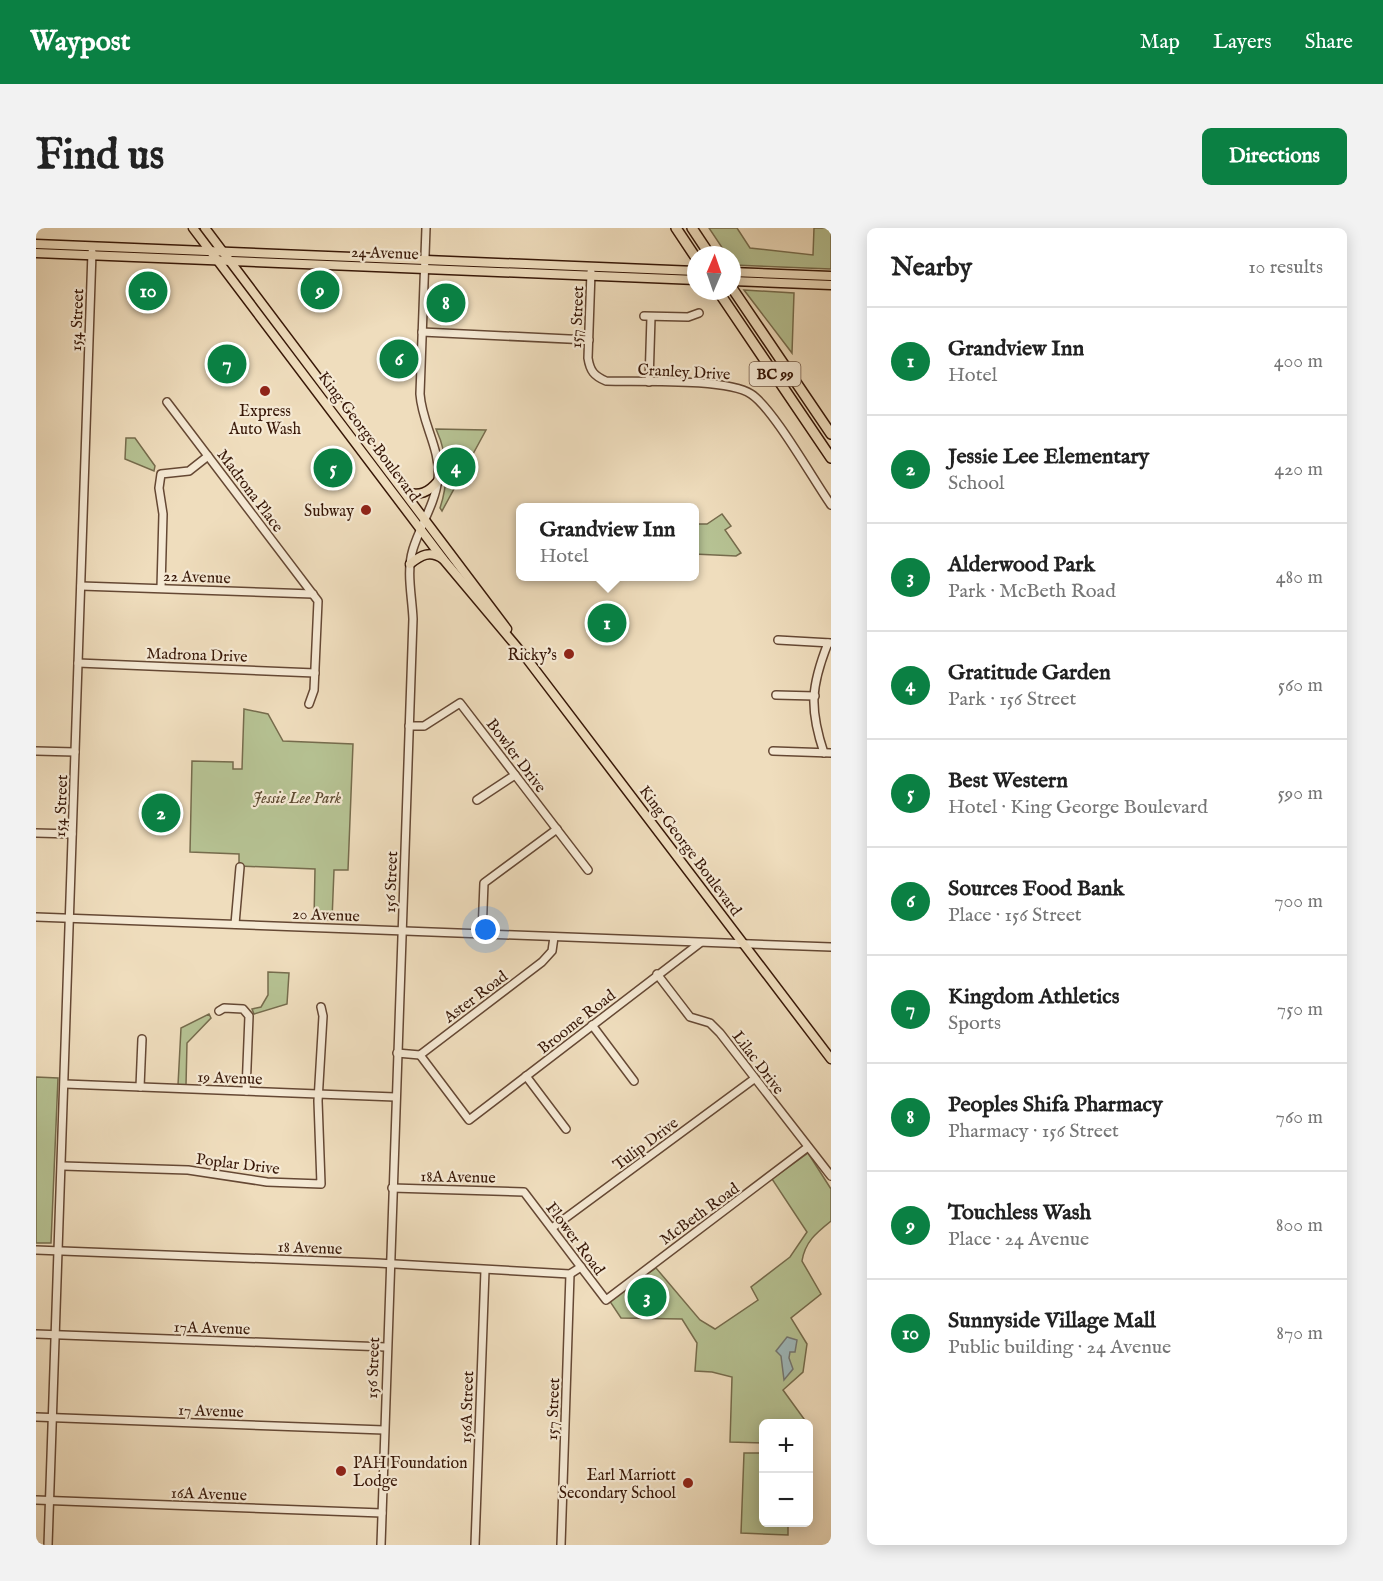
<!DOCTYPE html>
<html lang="en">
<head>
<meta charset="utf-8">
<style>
	:root { --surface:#fff; --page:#f2f2f2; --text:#222; --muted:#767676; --line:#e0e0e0; --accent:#0b8043 }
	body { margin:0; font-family:"IM FELL English",serif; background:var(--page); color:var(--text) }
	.controls { position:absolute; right:18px; bottom:18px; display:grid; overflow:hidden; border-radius:9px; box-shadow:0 3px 15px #0003 }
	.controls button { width:54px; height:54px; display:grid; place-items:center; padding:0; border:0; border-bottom:2px solid var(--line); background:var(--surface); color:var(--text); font:30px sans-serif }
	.compass { position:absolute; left:651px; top:18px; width:54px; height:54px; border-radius:50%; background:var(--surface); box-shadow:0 3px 15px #0003; rotate:2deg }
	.you { position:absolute; left:450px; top:702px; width:21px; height:21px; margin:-15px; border:4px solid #fff; border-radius:50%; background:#1a73e8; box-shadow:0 0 0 9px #1a73e833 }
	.badge { display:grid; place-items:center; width:39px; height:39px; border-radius:50%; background:var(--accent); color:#fff; font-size:20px; font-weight:700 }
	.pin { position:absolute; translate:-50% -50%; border:3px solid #fff; box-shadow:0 2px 6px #0006 }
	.popup { position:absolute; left:480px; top:275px; width:183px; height:78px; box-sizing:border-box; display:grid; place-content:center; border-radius:9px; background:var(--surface); filter:drop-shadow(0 2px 4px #0005); font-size:20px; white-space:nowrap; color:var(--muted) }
	.popup b { font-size:22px; color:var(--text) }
	.popup::after { content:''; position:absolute; left:50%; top:100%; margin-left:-12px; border:12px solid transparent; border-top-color:var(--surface) }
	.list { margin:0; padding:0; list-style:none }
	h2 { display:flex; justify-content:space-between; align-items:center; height:78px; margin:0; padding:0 24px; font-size:26px }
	h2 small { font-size:20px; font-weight:400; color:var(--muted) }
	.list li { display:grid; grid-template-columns:39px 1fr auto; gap:18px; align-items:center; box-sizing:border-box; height:108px; padding:0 24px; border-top:2px solid var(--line) }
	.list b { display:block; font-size:22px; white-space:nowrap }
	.list p { margin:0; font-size:20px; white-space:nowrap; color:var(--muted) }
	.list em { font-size:20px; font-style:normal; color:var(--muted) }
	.map { position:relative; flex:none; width:795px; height:1317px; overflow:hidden; border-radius:9px }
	header { display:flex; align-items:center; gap:36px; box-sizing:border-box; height:84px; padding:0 30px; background:var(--accent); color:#fff }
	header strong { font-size:28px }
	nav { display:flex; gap:33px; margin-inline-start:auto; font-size:21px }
	.intro { display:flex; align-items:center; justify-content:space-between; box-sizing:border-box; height:144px; padding:0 36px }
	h1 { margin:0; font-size:42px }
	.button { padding:15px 27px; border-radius:9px; background:var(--accent); color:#fff; font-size:21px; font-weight:700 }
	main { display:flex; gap:36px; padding:0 36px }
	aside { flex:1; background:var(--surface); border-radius:9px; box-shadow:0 3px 15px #0003 }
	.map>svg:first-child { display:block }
	.green { fill:#b6c293; stroke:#766c4d; stroke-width:1.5 }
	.water { fill:#9eb9bb; stroke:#757873; stroke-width:1.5 }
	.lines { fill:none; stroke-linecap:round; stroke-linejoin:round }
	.minor-casing { stroke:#654834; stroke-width:10 }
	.major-casing { stroke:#371707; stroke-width:11 }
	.highway-casing { stroke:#371707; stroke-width:12 }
	.minor { stroke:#f5e9d4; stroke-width:7 }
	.major { stroke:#efddbd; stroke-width:8 }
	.highway { stroke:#efddbd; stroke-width:9 }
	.poi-dot { fill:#8f2418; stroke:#f5e9d4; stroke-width:2 }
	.labels { text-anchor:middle; stroke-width:4.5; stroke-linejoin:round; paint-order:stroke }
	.shield { fill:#f5e9d4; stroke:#705644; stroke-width:1.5 }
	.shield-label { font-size:15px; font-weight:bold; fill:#371707 }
	.street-label { font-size:16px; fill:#371707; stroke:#f5e9d4 }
	.poi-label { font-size:16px; fill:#371707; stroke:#f5e9d4; text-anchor:end }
	.park-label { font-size:16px; font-style:italic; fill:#5d4a31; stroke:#f5e9d4 }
</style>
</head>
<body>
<header>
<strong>Waypost</strong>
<nav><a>Map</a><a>Layers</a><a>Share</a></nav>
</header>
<div class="intro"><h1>Find us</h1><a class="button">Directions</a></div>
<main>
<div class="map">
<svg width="795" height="1317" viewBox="0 0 795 1317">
	<rect width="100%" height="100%" fill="#efddbd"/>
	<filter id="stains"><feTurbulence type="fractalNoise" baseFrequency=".00333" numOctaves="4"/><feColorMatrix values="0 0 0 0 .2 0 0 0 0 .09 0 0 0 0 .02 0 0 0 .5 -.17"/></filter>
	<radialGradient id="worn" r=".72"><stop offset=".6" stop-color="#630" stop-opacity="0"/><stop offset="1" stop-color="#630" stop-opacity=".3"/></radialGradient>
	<!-- green -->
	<g class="green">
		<polygon points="673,0 701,0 714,20 777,27 778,0 795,0 795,41 697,37 696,27 691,27"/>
		<polygon points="708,62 758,65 756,125"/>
		<path d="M 400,201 L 450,202 L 406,283 L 404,280 C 413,253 412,227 400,201 Z"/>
		<polygon points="90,210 99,210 119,238 118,243 89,231"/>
		<polygon points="686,286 695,298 689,302 705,325 700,328 658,326 659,296 671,296"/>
		<polygon points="208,481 232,486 247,513 317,516 312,642 298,642 296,692 278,691 279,641 203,638 203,626 154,624 156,533 197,534 197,541 206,541"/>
		<polygon points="232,744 253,745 251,776 218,786 216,781 225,779 232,767"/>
		<polygon points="173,786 175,790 151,815 150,857 142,857 145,800"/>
		<polygon points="0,849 22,850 15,1015 0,1015"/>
		<path d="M 772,925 L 795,961 L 795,993 C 780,1005 769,1014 766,1033 L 785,1066 L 755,1090 L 771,1116 L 767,1144 L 747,1162 L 771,1195 L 728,1196 L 727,1215 L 694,1214 L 696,1149 L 676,1144 L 659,1143 L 661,1115 L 646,1091 L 585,1090 L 573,1072 L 620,1040 L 664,1092 L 679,1101 L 722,1072 L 715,1059 L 754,1029 L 771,1004 L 736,951 Z"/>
		<polygon points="708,1225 727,1225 728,1294 752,1295 752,1307 705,1305"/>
	</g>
	<!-- water -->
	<polygon class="water" points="751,1109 761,1112 759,1124 754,1124 753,1130 757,1141 748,1152 745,1128 740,1123"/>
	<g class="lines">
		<!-- minor casing -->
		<g class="minor-casing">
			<g id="minor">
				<path d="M 555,44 L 552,130 C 554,143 558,148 570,153 C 602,154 691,150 715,166 C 737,180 778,253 795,277"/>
				<polyline points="608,88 652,89 663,85"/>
				<polyline points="386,104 553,112"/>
				<polyline points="613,154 615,89"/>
				<polyline points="131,174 282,373 278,462 273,476"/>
				<polyline points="45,358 277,366"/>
				<polyline points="125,360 127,286 123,260 125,246 153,243 172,228"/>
				<polyline points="742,412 795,415"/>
				<polyline points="42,435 279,445"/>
				<polyline points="740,467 779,468"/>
				<polyline points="373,498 388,498 424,475 552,642"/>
				<polyline points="0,523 39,524"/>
				<polyline points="737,523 795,525"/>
				<path d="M 788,525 C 773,480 775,458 792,415"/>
				<polyline points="441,572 479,547"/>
				<polyline points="0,605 36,606"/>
				<polyline points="0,689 795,719"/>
				<polyline points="199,696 204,639"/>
				<polyline points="446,706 448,655 521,601"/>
				<polyline points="621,746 654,789 674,795 684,805 795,948"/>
				<polyline points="183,783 188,780 207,781 213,788 210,863"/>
				<polyline points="556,797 598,853"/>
				<polyline points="361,825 384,827 506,734 516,723 518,709"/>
				<polyline points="384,827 433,892 664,715"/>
				<polyline points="490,848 530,901"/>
				<polyline points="29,856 359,869"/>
				<polyline points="104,859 106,811"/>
				<polyline points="27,938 152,942 231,954 285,956 282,873 287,788 285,779"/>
				<polyline points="356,960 488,964 570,1072 772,919"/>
				<polyline points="516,1000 718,851"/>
				<polyline points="0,1022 341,1035 534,1046 545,1039"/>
				<polyline points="0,1106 350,1119"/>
				<polyline points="0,1189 348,1202"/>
				<polyline points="0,1272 346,1285"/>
				<polyline points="12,1317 56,24"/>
				<path d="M 345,1317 L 377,391 C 376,367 370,344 377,321 C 384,298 399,276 402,251 C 405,221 386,196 384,166 L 390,0"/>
				<polyline points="439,1317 449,1042"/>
				<polyline points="525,1317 534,1046"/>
			</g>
		</g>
		<!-- major casing -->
		<g class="major-casing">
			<g id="major">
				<polyline points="157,0 407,331 491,431 795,831"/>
				<polyline points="169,0 471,401"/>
				<polyline points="0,16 660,43"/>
				<polyline points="0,25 660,52"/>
				<polyline points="696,44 795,48"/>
				<polyline points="696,53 795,57"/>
				<path d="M 369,264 C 384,268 392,265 402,253"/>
				<path d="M 374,336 C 385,327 394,322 407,331"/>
			</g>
		</g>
		<!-- highway casing -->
		<g class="highway-casing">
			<g id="highway">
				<polyline points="640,0 660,30"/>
				<polyline points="656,0 674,27"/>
				<polyline points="696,60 795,206"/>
				<polyline points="682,63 795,230"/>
			</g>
		</g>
		<!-- minor -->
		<use href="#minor" class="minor"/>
		<!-- major -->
		<use href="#major" class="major"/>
		<!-- highway -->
		<use href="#highway" class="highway"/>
	</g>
	<!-- markers -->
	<g class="poi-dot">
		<circle cx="229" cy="163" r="6"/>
		<circle cx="330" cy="282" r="6"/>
		<circle cx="533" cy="426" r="6"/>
		<circle cx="305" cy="1243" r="6"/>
		<circle cx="652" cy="1255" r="6"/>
	</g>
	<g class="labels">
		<!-- shield labels -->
		<rect class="shield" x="713.5" y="134" width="51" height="24" rx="4.5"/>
		<g class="shield-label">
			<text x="739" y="151">BC 99</text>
		</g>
		<!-- street labels -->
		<g class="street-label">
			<text transform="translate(349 24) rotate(2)" y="6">24 Avenue</text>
			<text transform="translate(540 89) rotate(-88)" y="6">157 Street</text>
			<text transform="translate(40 92) rotate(-88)" y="6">154 Street</text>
			<text transform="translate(648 143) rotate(3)" y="6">Cranley Drive</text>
			<text transform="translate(334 208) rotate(53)" y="6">King George Boulevard</text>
			<text transform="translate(215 262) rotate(53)" y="6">Madrona Place</text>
			<text transform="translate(161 348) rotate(2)" y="6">22 Avenue</text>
			<text transform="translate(161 426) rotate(2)" y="6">Madrona Drive</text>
			<text transform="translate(481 527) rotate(53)" y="6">Bowler Drive</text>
			<text transform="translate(24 578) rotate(-88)" y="6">154 Street</text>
			<text transform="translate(655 622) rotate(53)" y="6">King George Boulevard</text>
			<text transform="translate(354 654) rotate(-88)" y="6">156 Street</text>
			<text transform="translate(290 686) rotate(2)" y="6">20 Avenue</text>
			<text transform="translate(439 768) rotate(-37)" y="6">Aster Road</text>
			<text transform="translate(540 793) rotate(-38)" y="6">Broome Road</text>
			<text transform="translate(723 834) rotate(53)" y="6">Lilac Drive</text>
			<text transform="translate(194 849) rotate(2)" y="6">19 Avenue</text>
			<text transform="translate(609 915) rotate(-37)" y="6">Tulip Drive</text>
			<text transform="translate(202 935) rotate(7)" y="6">Poplar Drive</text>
			<text transform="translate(422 948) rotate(1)" y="6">18A Avenue</text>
			<text transform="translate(663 985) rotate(-36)" y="6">McBeth Road</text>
			<text transform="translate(540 1010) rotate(53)" y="6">Flower Road</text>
			<text transform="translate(274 1019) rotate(2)" y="6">18 Avenue</text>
			<text transform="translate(176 1099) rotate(2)" y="6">17A Avenue</text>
			<text transform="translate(336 1140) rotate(-88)" y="6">156 Street</text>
			<text transform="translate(430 1179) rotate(-88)" y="6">156A Street</text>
			<text transform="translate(516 1181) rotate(-88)" y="6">157 Street</text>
			<text transform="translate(175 1182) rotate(2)" y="6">17 Avenue</text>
			<text transform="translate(173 1265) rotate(2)" y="6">16A Avenue</text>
		</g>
		<!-- poi labels -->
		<g class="poi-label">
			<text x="229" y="188" text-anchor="middle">Express<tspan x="229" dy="18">Auto Wash</tspan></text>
			<text x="318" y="288">Subway</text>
			<text x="521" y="432">Ricky's</text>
			<text x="317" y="1240" text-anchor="start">PAH Foundation<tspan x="317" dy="18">Lodge</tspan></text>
			<text x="640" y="1252">Earl Marriott<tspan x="640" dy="18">Secondary School</tspan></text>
		</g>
		<!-- park labels -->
		<g class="park-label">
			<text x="261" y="575">Jessie Lee Park</text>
		</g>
	</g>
	<rect width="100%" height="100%" filter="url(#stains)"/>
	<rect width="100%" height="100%" fill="url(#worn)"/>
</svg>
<div class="controls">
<button>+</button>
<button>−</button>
</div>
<svg class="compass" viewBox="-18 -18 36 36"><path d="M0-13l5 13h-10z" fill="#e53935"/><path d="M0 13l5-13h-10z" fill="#767676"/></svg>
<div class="you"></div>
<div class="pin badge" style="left:571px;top:395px">1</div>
<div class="popup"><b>Grandview Inn</b>Hotel</div>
<div class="pin badge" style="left:125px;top:585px">2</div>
<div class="pin badge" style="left:611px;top:1069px">3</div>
<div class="pin badge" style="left:420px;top:239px">4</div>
<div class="pin badge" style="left:297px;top:240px">5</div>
<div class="pin badge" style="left:363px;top:131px">6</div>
<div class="pin badge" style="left:191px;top:136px">7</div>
<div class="pin badge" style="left:410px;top:75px">8</div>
<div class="pin badge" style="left:284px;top:62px">9</div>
<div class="pin badge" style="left:112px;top:63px">10</div>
</div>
<aside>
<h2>Nearby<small>10 results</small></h2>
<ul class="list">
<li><span class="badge">1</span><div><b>Grandview Inn</b><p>Hotel</p></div><em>400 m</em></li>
<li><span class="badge">2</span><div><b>Jessie Lee Elementary</b><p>School</p></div><em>420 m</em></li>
<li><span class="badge">3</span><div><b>Alderwood Park</b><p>Park · McBeth Road</p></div><em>480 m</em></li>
<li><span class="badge">4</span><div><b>Gratitude Garden</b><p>Park · 156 Street</p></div><em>560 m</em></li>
<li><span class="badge">5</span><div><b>Best Western</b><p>Hotel · King George Boulevard</p></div><em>590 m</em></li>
<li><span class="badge">6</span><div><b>Sources Food Bank</b><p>Place · 156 Street</p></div><em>700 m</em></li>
<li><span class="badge">7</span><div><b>Kingdom Athletics</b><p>Sports</p></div><em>750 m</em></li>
<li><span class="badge">8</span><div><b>Peoples Shifa Pharmacy</b><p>Pharmacy · 156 Street</p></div><em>760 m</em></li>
<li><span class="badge">9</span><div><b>Touchless Wash</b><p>Place · 24 Avenue</p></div><em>800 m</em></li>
<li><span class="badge">10</span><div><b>Sunnyside Village Mall</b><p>Public building · 24 Avenue</p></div><em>870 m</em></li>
</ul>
</aside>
</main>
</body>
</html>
